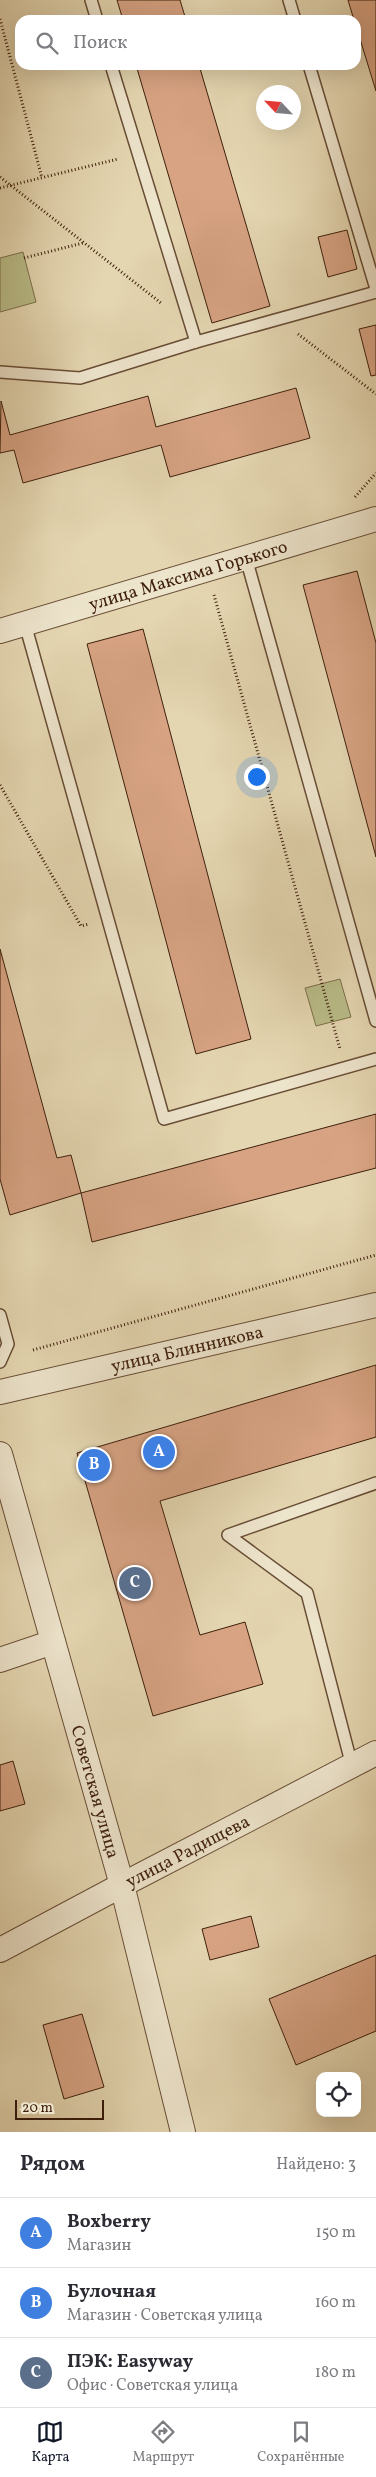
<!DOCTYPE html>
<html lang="ru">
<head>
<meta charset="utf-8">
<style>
	:root { --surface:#fff; --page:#f7f7f7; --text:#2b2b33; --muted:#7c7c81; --line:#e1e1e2; --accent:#111827 }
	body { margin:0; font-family:Vollkorn,serif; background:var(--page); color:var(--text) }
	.controls { position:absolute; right:15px; bottom:15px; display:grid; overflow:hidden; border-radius:10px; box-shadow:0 5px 20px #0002 }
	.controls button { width:45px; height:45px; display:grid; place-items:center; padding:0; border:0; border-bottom:1px solid var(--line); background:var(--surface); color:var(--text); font:25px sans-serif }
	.compass { position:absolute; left:256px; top:85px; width:45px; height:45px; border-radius:50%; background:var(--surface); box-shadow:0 5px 20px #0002; rotate:296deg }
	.scale { position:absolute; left:15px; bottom:12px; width:89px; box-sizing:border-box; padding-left:5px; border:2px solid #3e1f0c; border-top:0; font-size:14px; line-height:18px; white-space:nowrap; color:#3e1f0c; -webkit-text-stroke:4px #ede4cc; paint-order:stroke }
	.you { position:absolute; left:256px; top:776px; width:18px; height:18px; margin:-12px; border:4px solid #fff; border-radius:50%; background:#1a73e8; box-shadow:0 0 0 8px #1a73e833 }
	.badge { display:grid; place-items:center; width:32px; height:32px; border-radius:50%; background:var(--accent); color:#fff; font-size:16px; font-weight:700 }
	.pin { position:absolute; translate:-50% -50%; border:2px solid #fff; box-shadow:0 1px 5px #0006 }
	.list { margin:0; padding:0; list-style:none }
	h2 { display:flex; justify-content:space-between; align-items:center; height:65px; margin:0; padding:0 20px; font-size:21px }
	h2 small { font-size:16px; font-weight:400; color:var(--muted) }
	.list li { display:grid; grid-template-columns:32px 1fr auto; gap:15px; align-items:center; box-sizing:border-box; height:70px; padding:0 20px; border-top:1px solid var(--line) }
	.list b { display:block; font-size:19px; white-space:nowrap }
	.list p { margin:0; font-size:16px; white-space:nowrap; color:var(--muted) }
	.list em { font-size:16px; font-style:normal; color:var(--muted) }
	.icon { flex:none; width:28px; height:28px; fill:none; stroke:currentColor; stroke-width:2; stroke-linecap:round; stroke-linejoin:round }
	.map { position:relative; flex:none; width:376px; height:2132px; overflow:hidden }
	.search { position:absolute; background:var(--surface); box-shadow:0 5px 20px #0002; left:15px; right:15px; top:15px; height:55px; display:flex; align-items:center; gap:12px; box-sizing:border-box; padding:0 18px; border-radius:15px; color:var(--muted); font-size:19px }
	.sheet { height:275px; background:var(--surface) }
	nav { display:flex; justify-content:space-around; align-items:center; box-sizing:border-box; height:70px; border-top:1px solid var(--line); background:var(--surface); font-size:14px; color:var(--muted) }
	nav a { display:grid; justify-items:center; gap:2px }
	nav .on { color:var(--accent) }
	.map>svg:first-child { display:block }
	.green { fill:#b9bc88; stroke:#7c6e4a }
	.building { fill:#d7a383; stroke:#3e1f0c }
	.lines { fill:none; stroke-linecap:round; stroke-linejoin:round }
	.service-casing { stroke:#684d35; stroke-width:14 }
	.minor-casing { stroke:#684d35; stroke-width:26 }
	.path { stroke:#3e1f0c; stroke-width:3; stroke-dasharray:1 2.5; stroke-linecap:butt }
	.service { stroke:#ede4cc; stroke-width:11 }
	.minor { stroke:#ede4cc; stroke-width:24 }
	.labels { text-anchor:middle; stroke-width:5; stroke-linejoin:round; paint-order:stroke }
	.street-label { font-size:18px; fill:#3e1f0c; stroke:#ede4cc }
</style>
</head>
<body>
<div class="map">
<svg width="376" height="2132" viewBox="0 0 376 2132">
	<rect width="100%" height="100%" fill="#e4d6b1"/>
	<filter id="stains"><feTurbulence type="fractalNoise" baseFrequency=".004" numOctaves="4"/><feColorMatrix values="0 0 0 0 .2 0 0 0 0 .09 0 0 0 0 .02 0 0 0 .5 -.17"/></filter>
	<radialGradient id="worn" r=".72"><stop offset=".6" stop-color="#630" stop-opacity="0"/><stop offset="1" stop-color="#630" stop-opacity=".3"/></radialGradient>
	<!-- green -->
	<g class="green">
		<polygon points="23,252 36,302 0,312 0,258"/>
		<polygon points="340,979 351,1017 316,1026 305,988"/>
	</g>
	<!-- building -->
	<g class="building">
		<polygon points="117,0 180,0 186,20 123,20"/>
		<polygon points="348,0 376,0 376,91 356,26 356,20 354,20"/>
		<polygon points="136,65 199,65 270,306 212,323"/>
		<polygon points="347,230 357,269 328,277 318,237"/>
		<polygon points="376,325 376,375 371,376 359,329"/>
		<polygon points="296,388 310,438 170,477 161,445 23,483 14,450 0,453 1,401 10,435 148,396 156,427"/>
		<polygon points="357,571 376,643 376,857 303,585"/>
		<polygon points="143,629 251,1039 196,1054 87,644"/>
		<polygon points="0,949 57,1158 71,1155 81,1193 10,1215 0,1179"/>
		<polygon points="376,1114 376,1168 92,1242 81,1193"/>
		<polygon points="376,1365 376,1437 160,1501 200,1635 245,1622 263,1684 153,1716 77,1453"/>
		<polygon points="13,1761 25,1804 0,1811 0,1765"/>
		<polygon points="251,1916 259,1947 210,1960 202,1929"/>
		<polygon points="376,1955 376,2031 296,2065 269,1999"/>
		<polygon points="82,2014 104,2087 64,2099 43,2025"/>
	</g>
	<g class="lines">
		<!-- service casing -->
		<g class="service-casing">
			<g id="service">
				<polyline points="91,0 97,20"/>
				<polyline points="289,0 295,20"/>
				<polyline points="111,65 196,342"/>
				<polyline points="309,65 376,289"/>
				<polyline points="0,372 80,378 196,342 376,292"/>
				<polyline points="246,558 376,1021"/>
				<polyline points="25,624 164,1119 376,1059"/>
				<polyline points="0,1315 8,1344 0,1362"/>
				<polyline points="352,1766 307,1593 228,1535 376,1483"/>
			</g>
		</g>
		<!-- minor casing -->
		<g class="minor-casing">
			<g id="minor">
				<path id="s1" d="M 0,631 L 376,519"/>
				<path id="s2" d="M 0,1392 L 376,1305"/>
				<path id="s3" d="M 0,1454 L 122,1885 L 183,2132"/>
				<polyline points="0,1660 53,1642"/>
				<path id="s4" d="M 0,1950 L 122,1885 L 376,1753"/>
			</g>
		</g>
		<!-- path -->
		<g class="path">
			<polyline points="0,19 42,178"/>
			<polyline points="0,177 161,303"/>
			<polyline points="0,188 118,159"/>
			<polyline points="24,258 83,243"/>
			<polyline points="298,334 376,394"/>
			<polyline points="355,497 376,473"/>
			<polyline points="214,595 340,1049"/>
			<polyline points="0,785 81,926 89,924"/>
			<polyline points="33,1350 376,1255"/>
		</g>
		<!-- service -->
		<use href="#service" class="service"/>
		<!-- minor -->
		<use href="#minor" class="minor"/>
	</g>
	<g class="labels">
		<!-- street labels -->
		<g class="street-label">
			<text dy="6" stroke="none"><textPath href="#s1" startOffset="196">улица Максима Горького</textPath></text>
			<text dy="6" stroke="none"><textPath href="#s2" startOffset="192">улица Блинникова</textPath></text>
			<text dy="6" stroke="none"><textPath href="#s3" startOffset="351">Советская улица</textPath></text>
			<text dy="6" stroke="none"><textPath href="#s4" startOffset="212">улица Радищева</textPath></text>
		</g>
	</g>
	<rect width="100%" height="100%" filter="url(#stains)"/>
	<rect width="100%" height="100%" fill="url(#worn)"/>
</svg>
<div class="controls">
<button><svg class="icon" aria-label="locate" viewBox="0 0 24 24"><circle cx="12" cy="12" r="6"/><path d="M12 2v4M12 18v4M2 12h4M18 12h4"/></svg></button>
</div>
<svg class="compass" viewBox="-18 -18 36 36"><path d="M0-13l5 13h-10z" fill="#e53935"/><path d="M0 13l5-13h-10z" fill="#7c7c81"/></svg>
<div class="scale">20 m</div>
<div class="you"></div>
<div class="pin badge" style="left:159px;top:1452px;background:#3f7fe0">A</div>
<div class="pin badge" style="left:94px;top:1465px;background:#3f7fe0">B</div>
<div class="pin badge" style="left:135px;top:1583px;background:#5c6f8a">C</div>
<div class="search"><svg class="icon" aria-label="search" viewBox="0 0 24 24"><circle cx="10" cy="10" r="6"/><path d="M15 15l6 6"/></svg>Поиск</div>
</div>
<section class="sheet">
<h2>Рядом<small>Найдено: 3</small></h2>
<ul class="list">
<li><span class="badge" style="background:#3f7fe0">A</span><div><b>Boxberry</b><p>Магазин</p></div><em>150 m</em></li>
<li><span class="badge" style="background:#3f7fe0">B</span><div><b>Булочная</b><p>Магазин · Советская улица</p></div><em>160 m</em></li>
<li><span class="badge" style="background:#5c6f8a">C</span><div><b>ПЭК: Easyway</b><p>Офис · Советская улица</p></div><em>180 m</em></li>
</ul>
</section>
<nav>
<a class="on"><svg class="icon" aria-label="map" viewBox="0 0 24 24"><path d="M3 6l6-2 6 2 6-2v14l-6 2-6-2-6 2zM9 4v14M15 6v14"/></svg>Карта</a>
<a><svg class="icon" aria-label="directions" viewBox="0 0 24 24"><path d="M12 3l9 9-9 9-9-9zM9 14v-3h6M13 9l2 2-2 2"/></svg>Маршрут</a>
<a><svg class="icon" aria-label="saved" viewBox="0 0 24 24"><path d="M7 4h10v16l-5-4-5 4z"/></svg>Сохранённые</a>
</nav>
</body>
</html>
